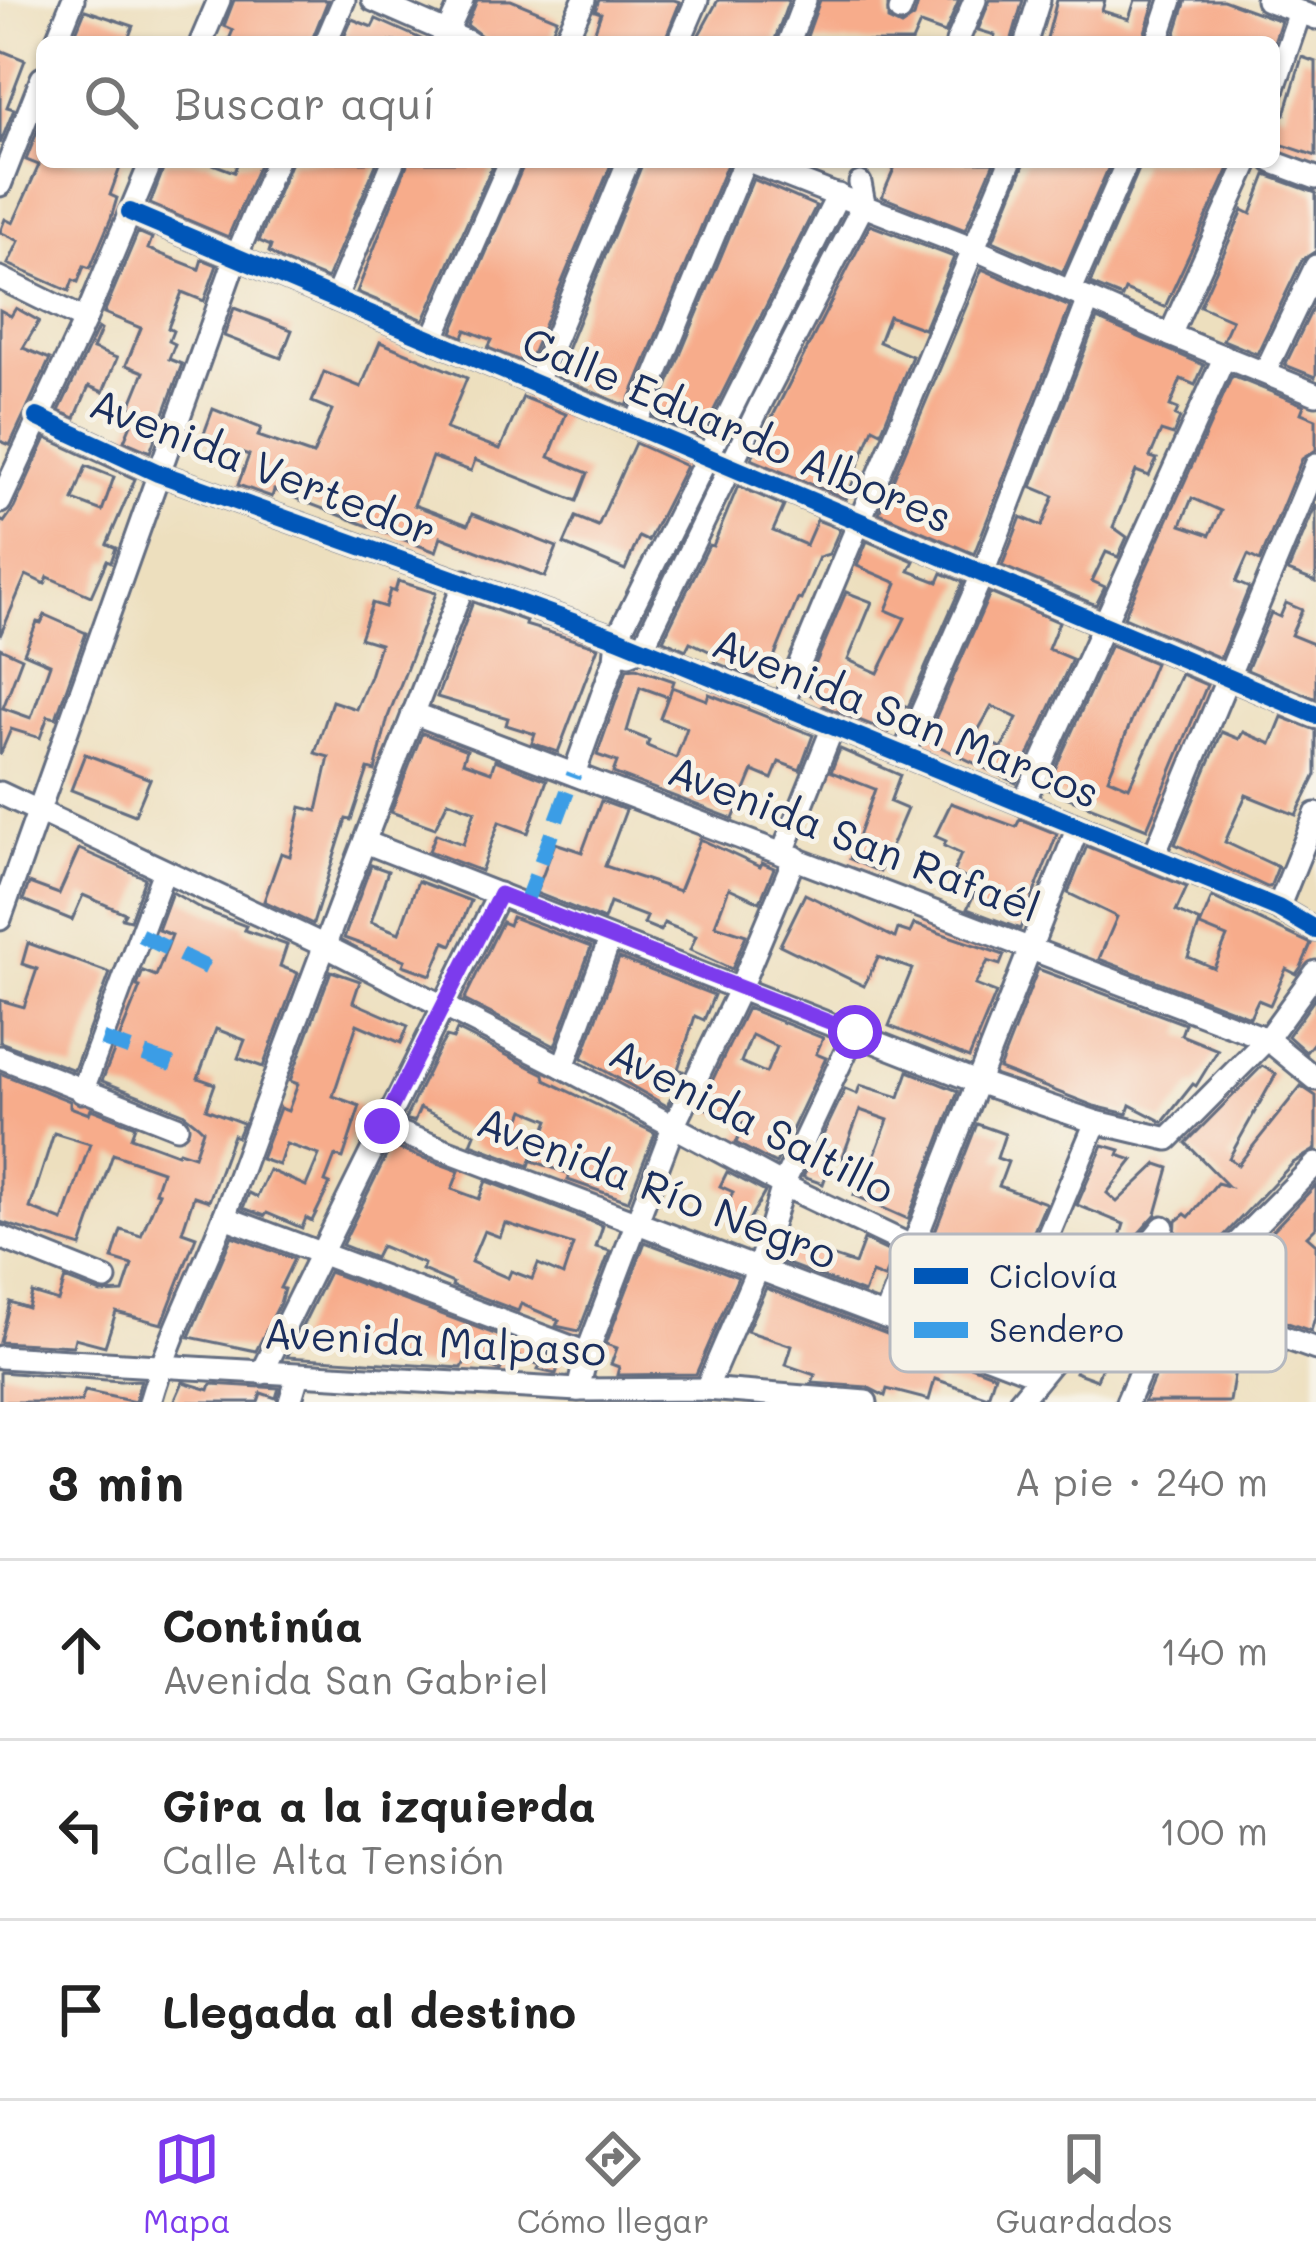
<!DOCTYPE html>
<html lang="es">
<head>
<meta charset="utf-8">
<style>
	:root { --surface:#fff; --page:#f6f6f6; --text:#222; --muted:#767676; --line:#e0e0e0; --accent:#7c3aed }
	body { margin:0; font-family:Mali,sans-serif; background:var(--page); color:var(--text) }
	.stop { position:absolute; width:36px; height:36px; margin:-27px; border:9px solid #7c3aed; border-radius:50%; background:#fff }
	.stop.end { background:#7c3aed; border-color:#fff; box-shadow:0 3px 12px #0008 }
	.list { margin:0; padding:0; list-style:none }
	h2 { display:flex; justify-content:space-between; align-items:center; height:156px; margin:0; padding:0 48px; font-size:51px }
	h2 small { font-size:39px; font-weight:400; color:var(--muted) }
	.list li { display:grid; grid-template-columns:78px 1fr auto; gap:36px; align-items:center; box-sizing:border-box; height:180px; padding:0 48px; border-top:3px solid var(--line) }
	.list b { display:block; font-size:45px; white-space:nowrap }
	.list p { margin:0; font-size:39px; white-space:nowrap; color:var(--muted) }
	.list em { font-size:39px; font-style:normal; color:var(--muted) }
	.icon { flex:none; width:66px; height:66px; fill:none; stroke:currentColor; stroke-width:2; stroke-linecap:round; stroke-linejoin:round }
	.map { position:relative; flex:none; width:1316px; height:1402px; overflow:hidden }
	.search { position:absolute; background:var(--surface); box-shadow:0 3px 9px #0004; left:36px; right:36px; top:36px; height:132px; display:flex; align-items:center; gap:30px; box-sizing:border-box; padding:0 42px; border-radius:18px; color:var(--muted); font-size:45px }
	.sheet { height:696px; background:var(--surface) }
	nav { display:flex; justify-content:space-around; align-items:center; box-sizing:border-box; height:168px; border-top:3px solid var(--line); background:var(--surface); font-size:33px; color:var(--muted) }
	nav a { display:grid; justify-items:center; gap:6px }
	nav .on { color:var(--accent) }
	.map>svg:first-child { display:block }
	.building { fill:#f7ac8b; fill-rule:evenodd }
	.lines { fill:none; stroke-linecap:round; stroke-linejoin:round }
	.minor-casing { stroke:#646d80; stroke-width:27 }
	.minor { stroke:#fff; stroke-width:21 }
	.quiet { stroke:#3b9de6; stroke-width:15; stroke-dasharray:30 15; stroke-linecap:butt }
	.cycleway-casing { stroke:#f7f3e8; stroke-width:26 }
	.cycleway { stroke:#0057b8; stroke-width:18 }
	.route { stroke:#7c3aed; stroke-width:15 }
	.labels { text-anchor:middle; stroke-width:10; stroke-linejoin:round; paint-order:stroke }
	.street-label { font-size:42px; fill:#1b2f5e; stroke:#f7f3e8 }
	.key { fill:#f7f3e8; stroke:#b5b8bf; stroke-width:3 }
	.key-label { font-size:33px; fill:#1b2f5e }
</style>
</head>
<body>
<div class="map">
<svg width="1316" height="1402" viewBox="0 0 1316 1402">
	<rect width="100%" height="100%" fill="#f7f3e8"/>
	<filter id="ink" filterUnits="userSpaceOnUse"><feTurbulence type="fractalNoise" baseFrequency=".00833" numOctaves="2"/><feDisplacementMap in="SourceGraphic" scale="24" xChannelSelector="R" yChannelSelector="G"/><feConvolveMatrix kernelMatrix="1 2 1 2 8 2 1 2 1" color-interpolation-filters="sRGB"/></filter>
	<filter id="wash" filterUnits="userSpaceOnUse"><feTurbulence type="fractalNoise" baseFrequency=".004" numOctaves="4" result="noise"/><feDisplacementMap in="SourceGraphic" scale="48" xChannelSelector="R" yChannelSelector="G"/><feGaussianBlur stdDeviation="2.7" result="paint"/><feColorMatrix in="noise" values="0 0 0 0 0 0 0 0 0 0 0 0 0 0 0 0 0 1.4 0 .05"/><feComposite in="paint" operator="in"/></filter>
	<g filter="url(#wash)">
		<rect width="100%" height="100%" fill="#eddfbe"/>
		<g id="blocks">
			<!-- building -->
			<g class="building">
				<polygon points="234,0 328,0 311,42 228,42 233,30 224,26"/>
				<polygon points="477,0 511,0 557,19 548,42 489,42 467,25"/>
				<polygon points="599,0 674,0 680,2 664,42 591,42 601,13 595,11"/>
				<polygon points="718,0 789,0 774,42 695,42"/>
				<polygon points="820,0 888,0 888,20 901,26 914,17 919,0 959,0 945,33 920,24 912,42 805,42"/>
				<polygon points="990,0 1023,0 1011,42 993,42 995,35 978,30"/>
				<polygon points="1057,0 1105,0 1102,11 1129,19 1135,0 1155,0 1142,42 1046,42"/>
				<polygon points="1186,0 1223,0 1281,21 1274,42 1250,37 1249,42 1173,42"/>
				<polygon points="85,10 133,26 127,42 72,42"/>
				<polygon points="352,19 372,27 376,19 428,42 342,42"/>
				<polygon points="0,50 25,60 7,107 14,109 0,144"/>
				<polygon points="1302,57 1316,62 1316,156 1274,142 1274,110 1285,114"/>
				<polygon points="42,119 42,162 122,162 110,195 117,198 111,218 90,268 84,266 78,282 73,280 69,291 8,264 19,241 0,232 5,219 13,223 39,165 26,160"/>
				<polygon points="166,162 208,162 234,172 238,162 260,162 228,237 150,204"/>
				<polygon points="291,162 377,162 327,279 283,261 269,252 271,246 259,241"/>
				<polygon points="408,162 494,162 424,320 357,292"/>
				<polygon points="525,162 612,162 528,364 488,348 492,340 466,330 463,337 452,332"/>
				<polygon points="643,162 728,162 627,406 556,377"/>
				<polygon points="897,162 994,162 965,230 882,197"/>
				<polygon points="1025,162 1111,162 1063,272 993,241"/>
				<polygon points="1142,162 1232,162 1165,307 1125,290 1122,297 1090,284"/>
				<polygon points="1266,175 1316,193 1316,251 1302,260 1257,354 1223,340 1232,320 1200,306 1243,210 1251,214"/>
				<polygon points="753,179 816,206 700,438 654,418"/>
				<polygon points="870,225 954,257 924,329 889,316 879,342 912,356 881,432 873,428 854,476 860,480 856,490 853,482 846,499 751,459"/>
				<polygon points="138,232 152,238 148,249 199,269 202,259 217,265 204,301 182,292 168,328 173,331 169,341 175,344 169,359 182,364 150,452 124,441 134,417 127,414 144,372 126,365 141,328 104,313"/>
				<polygon points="982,269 1070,307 974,554 879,513"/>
				<polygon points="1316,301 1316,375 1315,377 1285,365"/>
				<polygon points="16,308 39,321 23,348 50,359 10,445 0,441 0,310 11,316"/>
				<polygon points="234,308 292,330 281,358 224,336"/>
				<polygon points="1097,319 1204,365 1195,385 1181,379 1170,406 1178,409 1175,416 1180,418 1173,435 1161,431 1150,457 1157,459 1149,476 1136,471 1113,527 1127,537 1118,557 1106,552 1092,581 1105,587 1096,605 1002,566 1021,517 1042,526 1054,496 1032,487"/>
				<polygon points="98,328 101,330 93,349 117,358 103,392 89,386 75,418 59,411"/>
				<polygon points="380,342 467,378 446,429 500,449 523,397 566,414 549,457 588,473 577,501 475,460 471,471 432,457 414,505 468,525 472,514 557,547 545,577 441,537 436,552 274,490 272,497 238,485 249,455 202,439 213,409 261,428 258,436 313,455 332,410 312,402 324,372 361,387"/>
				<path d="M 1232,376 L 1304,405 L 1301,413 L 1316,419 L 1316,450 L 1302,459 L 1260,561 L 1248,555 L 1236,582 L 1249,588 L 1220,658 L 1124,617 ZM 1192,498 L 1221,511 L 1210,535 L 1181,525 Z"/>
				<path d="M 46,438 L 135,479 L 107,544 L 116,548 L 111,562 L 107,560 L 91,596 L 48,577 L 45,584 L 26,575 L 0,636 L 0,520 L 4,522 L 14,508 ZM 86,466 L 114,477 L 102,511 L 73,500 Z"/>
				<polygon points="635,443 686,466 648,541 639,537 625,570 564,544 576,517 598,526"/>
				<polygon points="738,486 784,506 773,531 806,545 817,520 840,529 829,554 819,557 801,600 798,599 764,682 714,662 717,655 690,642 686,650 663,640 709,545 713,546"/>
				<polygon points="1316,504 1316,582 1288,571"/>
				<polygon points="867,541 914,561 909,571 938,582 942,573 963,582 908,707 900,704 889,732 823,706 825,702 811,695 818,682 810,677 846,592 872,602 848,660 878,673 905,618 886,610 897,583 857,566"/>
				<polygon points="398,581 436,593 388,717 375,771 368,769 351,820 346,819 313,924 264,901 281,853 290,856 301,807 317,811 329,757 315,753 332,701 356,709 370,676 380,644 360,638 372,603 385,607 390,590 395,592"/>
				<path d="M 990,593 L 1059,622 L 1048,649 L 1072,659 L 1016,783 L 926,740 ZM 992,706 L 1017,718 L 1002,748 L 975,736 Z"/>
				<polygon points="473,602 526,621 525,625 598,647 558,752 532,743 535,734 506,725 508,718 437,697"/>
				<polygon points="1286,603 1302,610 1291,635 1316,645 1316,699 1247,670 1271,613 1280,617"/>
				<polygon points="45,615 86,633 56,718 48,716 40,738 11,729 0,755 0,648 22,658 3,708 31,718 50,664 24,653 37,622 41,623"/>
				<polygon points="1111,645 1155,663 1108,778 1129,787 1181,674 1207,685 1147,829 1046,789"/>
				<path d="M 636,668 L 674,681 L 669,696 L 672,687 L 707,700 L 709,694 L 813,735 L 800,770 L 779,762 L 772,779 L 753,771 L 733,819 L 613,773 L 617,762 L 597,755 L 627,669 ZM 640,687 L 668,697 L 660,718 L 687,728 L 676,758 L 647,746 L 649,740 L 627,731 Z"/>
				<polygon points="1282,717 1316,730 1316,775 1296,815 1246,795 1225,842 1278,867 1270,887 1267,887 1175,844 1222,732 1239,739 1243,732 1271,744"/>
				<polygon points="422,733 467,750 463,762 491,772 495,760 547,780 528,833 499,822 481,871 429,851 436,834 463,844 475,811 448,801 435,828 391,812"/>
				<polygon points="840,749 900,775 890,802 907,809 880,872 850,859 875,789 831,772"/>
				<polygon points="85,754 150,779 135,815 71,790"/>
				<polygon points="601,801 626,810 605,866 679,891 700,839 760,867 762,863 774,868 760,902 729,888 715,925 746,935 732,969 690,950 696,936 664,923 661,931 644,924 647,917 610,903 604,920 536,893 555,843 582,852"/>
				<polygon points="951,803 1016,827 1020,819 1057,834 1020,929 967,909 979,884 953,873 961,854 944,846 946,841 935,836"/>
				<polygon points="1087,846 1187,887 1176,911 1200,922 1188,957 1214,968 1227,937 1200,926 1212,897 1311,944 1301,967 1296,974 1286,969 1270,1005 1258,1000 1250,1017 1099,959 1117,917 1068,893"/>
				<polygon points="79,849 145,878 130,920 122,918 125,913 83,895 72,920 23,900 29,883 59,894"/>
				<polygon points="371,865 388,871 371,922 399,933 418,881 471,901 452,945 445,942 431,975 403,965 405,960 344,938"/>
				<path d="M 172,892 L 203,910 L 246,926 L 244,930 L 287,945 L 280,966 L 298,973 L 263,1067 L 238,1058 L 245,1040 L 216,1029 L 198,1078 L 215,1084 L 206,1109 L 243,1123 L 237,1137 L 233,1135 L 209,1201 L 194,1196 L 182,1232 L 196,1237 L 162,1324 L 116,1312 L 105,1346 L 75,1338 L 73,1346 L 0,1342 L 10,1302 L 28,1308 L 32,1293 L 58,1301 L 65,1279 L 101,1293 L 123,1292 L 132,1265 L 112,1259 L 121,1230 L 141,1236 L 159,1193 L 155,1192 L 162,1171 L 113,1154 L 81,1247 L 0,1222 L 0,1073 L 70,1101 L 70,1107 L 89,1114 L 91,1109 L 135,1126 L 131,1137 L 177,1154 L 179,1151 L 194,1156 L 203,1130 L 198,1125 L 183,1113 L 102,1081 L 140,987 L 137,986 L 143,971 L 156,976 L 172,935 L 158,930 ZM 54,1133 L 90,1144 L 63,1221 L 30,1208 Z"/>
				<polygon points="805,894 895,938 898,929 910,933 914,924 1004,955 1000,965 988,961 975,985 996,993 969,1058 889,1026 912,969 878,957 864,986 780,945"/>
				<polygon points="512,917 591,947 555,1046 464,1000 502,922 509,925"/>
				<polygon points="28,943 110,973 74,1070 0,1042 0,1000 24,1007 37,969 22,964"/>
				<polygon points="619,958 714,995 704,1020 695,1016 678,1069 683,1071 667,1106 582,1058"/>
				<polygon points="1038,969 1185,1024 1181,1035 1218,1050 1196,1086 1193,1084 1163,1122 1130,1105 1127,1114 1094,1106 999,1069"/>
				<polygon points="331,971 360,981 353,1002 408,1026 401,1043 357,1024 333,1096 360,1106 343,1158 335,1156 325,1182 330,1184 312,1221 306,1218 302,1228 267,1213 265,1216 243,1208 249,1193 257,1197 269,1170 306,1186 319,1155 286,1144 279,1165 261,1159 280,1108 288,1111 298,1084 290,1081"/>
				<polygon points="1316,997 1316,1040 1306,1052 1288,1036"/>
				<path d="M 747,1008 L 823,1038 L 816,1054 L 826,1058 L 776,1164 L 736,1143 L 744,1124 L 700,1106 ZM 752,1035 L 777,1047 L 766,1073 L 741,1062 Z"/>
				<polygon points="457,1030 544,1074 545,1080 655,1133 628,1201 568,1180 570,1174 533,1161 549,1120 524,1110 512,1140 535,1148 529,1166 471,1144 475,1134 420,1108 414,1122 405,1119 439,1049 446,1037 453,1039"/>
				<polygon points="1262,1066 1276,1074 1229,1158 1238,1165 1301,1086 1316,1096 1316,1149 1293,1163 1159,1304 1166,1257 1149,1293 1136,1284 1175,1237 1176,1221 1185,1214 1189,1217 1217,1183 1228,1186 1186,1143"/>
				<polygon points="908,1071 958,1091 908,1219 854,1195 864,1168 869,1170 888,1120 860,1110 842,1159 833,1156 823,1184 803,1177 845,1089 857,1094 860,1085 899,1097"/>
				<polygon points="977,1124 1005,1134 997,1158 1008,1162 999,1186 1046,1203 1021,1261 934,1234"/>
				<polygon points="1103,1145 1120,1150 1118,1155 1133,1160 1107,1193 1117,1202 1157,1164 1169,1168 1156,1214 1130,1243 1119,1240 1124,1224 1077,1205"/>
				<path d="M 391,1146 L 459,1171 L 452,1189 L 479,1199 L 486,1181 L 603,1226 L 596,1247 L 610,1251 L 579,1331 L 556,1326 L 559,1320 L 521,1304 L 518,1311 L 452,1286 L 453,1283 L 422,1270 L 424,1264 L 381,1246 L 375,1258 L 342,1245 ZM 505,1223 L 573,1245 L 563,1275 L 538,1264 L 532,1279 L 511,1271 L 508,1278 L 471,1262 L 484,1231 L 500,1237 Z"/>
				<polygon points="727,1172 765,1192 745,1227 721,1217 733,1192 720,1186"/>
				<polygon points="1316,1185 1316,1227 1307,1236 1316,1244 1316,1314 1311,1331 1212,1297 1236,1271 1241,1273 1261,1251 1257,1247"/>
				<polygon points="232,1236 294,1259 280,1288 284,1289 280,1303 256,1351 189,1337"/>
				<polygon points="782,1240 855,1264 864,1240 894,1254 884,1278 872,1273 864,1293 777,1260"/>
				<polygon points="645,1242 738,1277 696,1374 617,1375 619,1367 611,1364 617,1348 606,1344"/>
				<polygon points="329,1272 561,1359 556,1374 538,1370 540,1365 508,1352 500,1371 467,1357 462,1368 287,1357"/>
				<polygon points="766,1288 995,1375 988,1397 935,1379 929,1400 887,1389 885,1396 867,1387 812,1383 815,1375 786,1365 792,1346 747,1331"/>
				<polygon points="1107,1319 1131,1331 1122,1351 1110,1345 1097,1380 1075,1372 1082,1352 1091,1340 1095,1341"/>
				<polygon points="1165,1352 1236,1363 1230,1402 1144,1402"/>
				<polygon points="0,1372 120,1381 141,1380 135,1402 85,1391 81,1402 0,1402"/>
				<polygon points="183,1382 209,1390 211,1384 279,1388 276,1398 261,1393 258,1402 174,1402"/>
			</g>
		</g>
	</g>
	<g filter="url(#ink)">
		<use href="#blocks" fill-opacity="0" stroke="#646d80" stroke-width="3"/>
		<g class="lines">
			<!-- minor casing -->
			<g class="minor-casing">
				<g id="minor">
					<polyline points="373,0 469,42"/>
					<polyline points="1267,0 1316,18"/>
					<polyline points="900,11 904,0"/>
					<polyline points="443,41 462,0"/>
					<polyline points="56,42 73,0"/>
					<polyline points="201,42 219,0"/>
					<polyline points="326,42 344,0"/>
					<polyline points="564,42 584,0"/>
					<polyline points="679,42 697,0"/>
					<polyline points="789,42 805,0"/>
					<polyline points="957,42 975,0"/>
					<polyline points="1026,42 1039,0"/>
					<polyline points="1157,42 1171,0"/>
					<polyline points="1274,88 1300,12"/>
					<polyline points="751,162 974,249 1170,335 1316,394"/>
					<polyline points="1273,162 1316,178"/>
					<polyline points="0,185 42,78"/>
					<polyline points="130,212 1316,715"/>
					<polyline points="0,278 85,320"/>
					<polyline points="1071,290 1127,162"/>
					<polyline points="335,299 393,162"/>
					<polyline points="1170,335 1248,162"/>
					<polyline points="432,340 510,162"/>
					<polyline points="1265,372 1316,266"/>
					<polyline points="536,384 628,162"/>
					<polyline points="37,417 158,473 617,638 1278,908 1316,930"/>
					<polyline points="635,426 744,162"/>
					<polyline points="0,502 85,320 151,162"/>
					<polyline points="629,654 642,649 762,401 864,204 860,183"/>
					<polyline points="782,706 1010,162"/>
					<polyline points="413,713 1267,1039 1316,1079"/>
					<polyline points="903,755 983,573 1089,299"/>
					<polyline points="574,774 615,659 617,638 838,195"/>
					<polyline points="0,793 323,945 563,1067 783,1185 913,1247 1102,1299 1159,1329"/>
					<polyline points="1023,804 1225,356"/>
					<polyline points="365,842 977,1082 1096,1122 1168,1139 1267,1039 1316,972"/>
					<polyline points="783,852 833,727"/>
					<polyline points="1153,858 1316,465"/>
					<polyline points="1278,908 1316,814"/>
					<polyline points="0,919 236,257 276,162"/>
					<polyline points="0,1057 177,1127"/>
					<polyline points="563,1067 610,939"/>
					<polyline points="82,1092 164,871"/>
					<polyline points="382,1126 1038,1375"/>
					<polyline points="224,1217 587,1353"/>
					<polyline points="0,1237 105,1279"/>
					<polyline points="1030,1279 1096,1122"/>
					<polyline points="1180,1301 1316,1349"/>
					<polyline points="885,1317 1078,827"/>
					<polyline points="0,1357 578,1390 706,1389 866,1402"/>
					<polyline points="262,1373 499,894"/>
					<polyline points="706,1389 759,1266 783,1185 855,1032"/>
					<polyline points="578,1390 587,1353 673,1127 740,988 795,857"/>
					<path d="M 150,1402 C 170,1332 206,1267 231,1198 C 306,991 385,786 465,581"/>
					<polyline points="290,1402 298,1375"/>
					<polyline points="1019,1402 1163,1227"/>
					<polyline points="1127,1402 1159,1329 1180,1301 1316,1164"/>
				</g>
			</g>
			<!-- minor -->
			<use href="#minor" class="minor"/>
			<!-- quiet -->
			<g class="quiet">
				<polyline points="525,904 574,774"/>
				<polyline points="140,935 216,972"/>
				<polyline points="102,1039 173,1065"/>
			</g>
			<!-- cycleway casing -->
			<g class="cycleway-casing">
				<g id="cycleway">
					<polyline points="130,212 1316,715"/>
					<polyline points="37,417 158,473 617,638 1278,908 1316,930"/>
				</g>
			</g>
			<!-- cycleway -->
			<use href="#cycleway" class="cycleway"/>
		</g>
	</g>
	<g class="lines" filter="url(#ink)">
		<!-- route -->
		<polyline class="route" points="382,1126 500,894 855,1032"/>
	</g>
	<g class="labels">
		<!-- street labels -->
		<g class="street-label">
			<text transform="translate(737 430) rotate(23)" y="15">Calle Eduardo Albores</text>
			<text transform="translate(263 467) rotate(21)" y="15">Avenida Vertedor</text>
			<text transform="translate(906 718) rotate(22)" y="15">Avenida San Marcos</text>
			<text transform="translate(854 839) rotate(21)" y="15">Avenida San Rafaél</text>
			<text transform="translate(752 1121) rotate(27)" y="15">Avenida Saltillo</text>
			<text transform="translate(657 1188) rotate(21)" y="15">Avenida Río Negro</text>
			<text transform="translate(435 1342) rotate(3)" y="15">Avenida Malpaso</text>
		</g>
	</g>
	<!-- legend -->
	<rect x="890" y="1234" width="396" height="138" rx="18" class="key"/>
	<rect x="914" y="1268" width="54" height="16" fill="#0057b8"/>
	<rect x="914" y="1322" width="54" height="16" fill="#3b9de6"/>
	<g class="key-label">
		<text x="989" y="1288">Ciclovía</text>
		<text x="989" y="1342">Sendero</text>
	</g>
</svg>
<div class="stop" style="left:855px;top:1032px"></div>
<div class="stop end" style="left:382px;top:1126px"></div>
<div class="search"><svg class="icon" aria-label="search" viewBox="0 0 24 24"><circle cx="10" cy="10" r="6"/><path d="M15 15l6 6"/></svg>Buscar aquí</div>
</div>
<section class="sheet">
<h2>3 min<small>A pie · 240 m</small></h2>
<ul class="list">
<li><svg class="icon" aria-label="ahead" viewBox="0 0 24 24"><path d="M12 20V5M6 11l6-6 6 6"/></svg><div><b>Continúa</b><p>Avenida San Gabriel</p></div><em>140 m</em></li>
<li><svg class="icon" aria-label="left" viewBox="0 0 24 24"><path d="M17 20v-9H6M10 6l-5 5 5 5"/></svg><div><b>Gira a la izquierda</b><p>Calle Alta Tensión</p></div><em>100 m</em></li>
<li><svg class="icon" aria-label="arrive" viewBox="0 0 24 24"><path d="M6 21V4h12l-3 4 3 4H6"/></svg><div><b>Llegada al destino</b></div></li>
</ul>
</section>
<nav>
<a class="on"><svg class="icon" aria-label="map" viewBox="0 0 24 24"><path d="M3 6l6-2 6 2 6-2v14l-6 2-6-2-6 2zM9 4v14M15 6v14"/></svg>Mapa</a>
<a><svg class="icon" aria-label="directions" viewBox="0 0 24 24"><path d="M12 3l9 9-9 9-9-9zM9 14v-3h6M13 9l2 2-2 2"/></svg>Cómo llegar</a>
<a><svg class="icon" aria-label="saved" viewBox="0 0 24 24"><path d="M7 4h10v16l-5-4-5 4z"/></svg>Guardados</a>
</nav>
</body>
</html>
